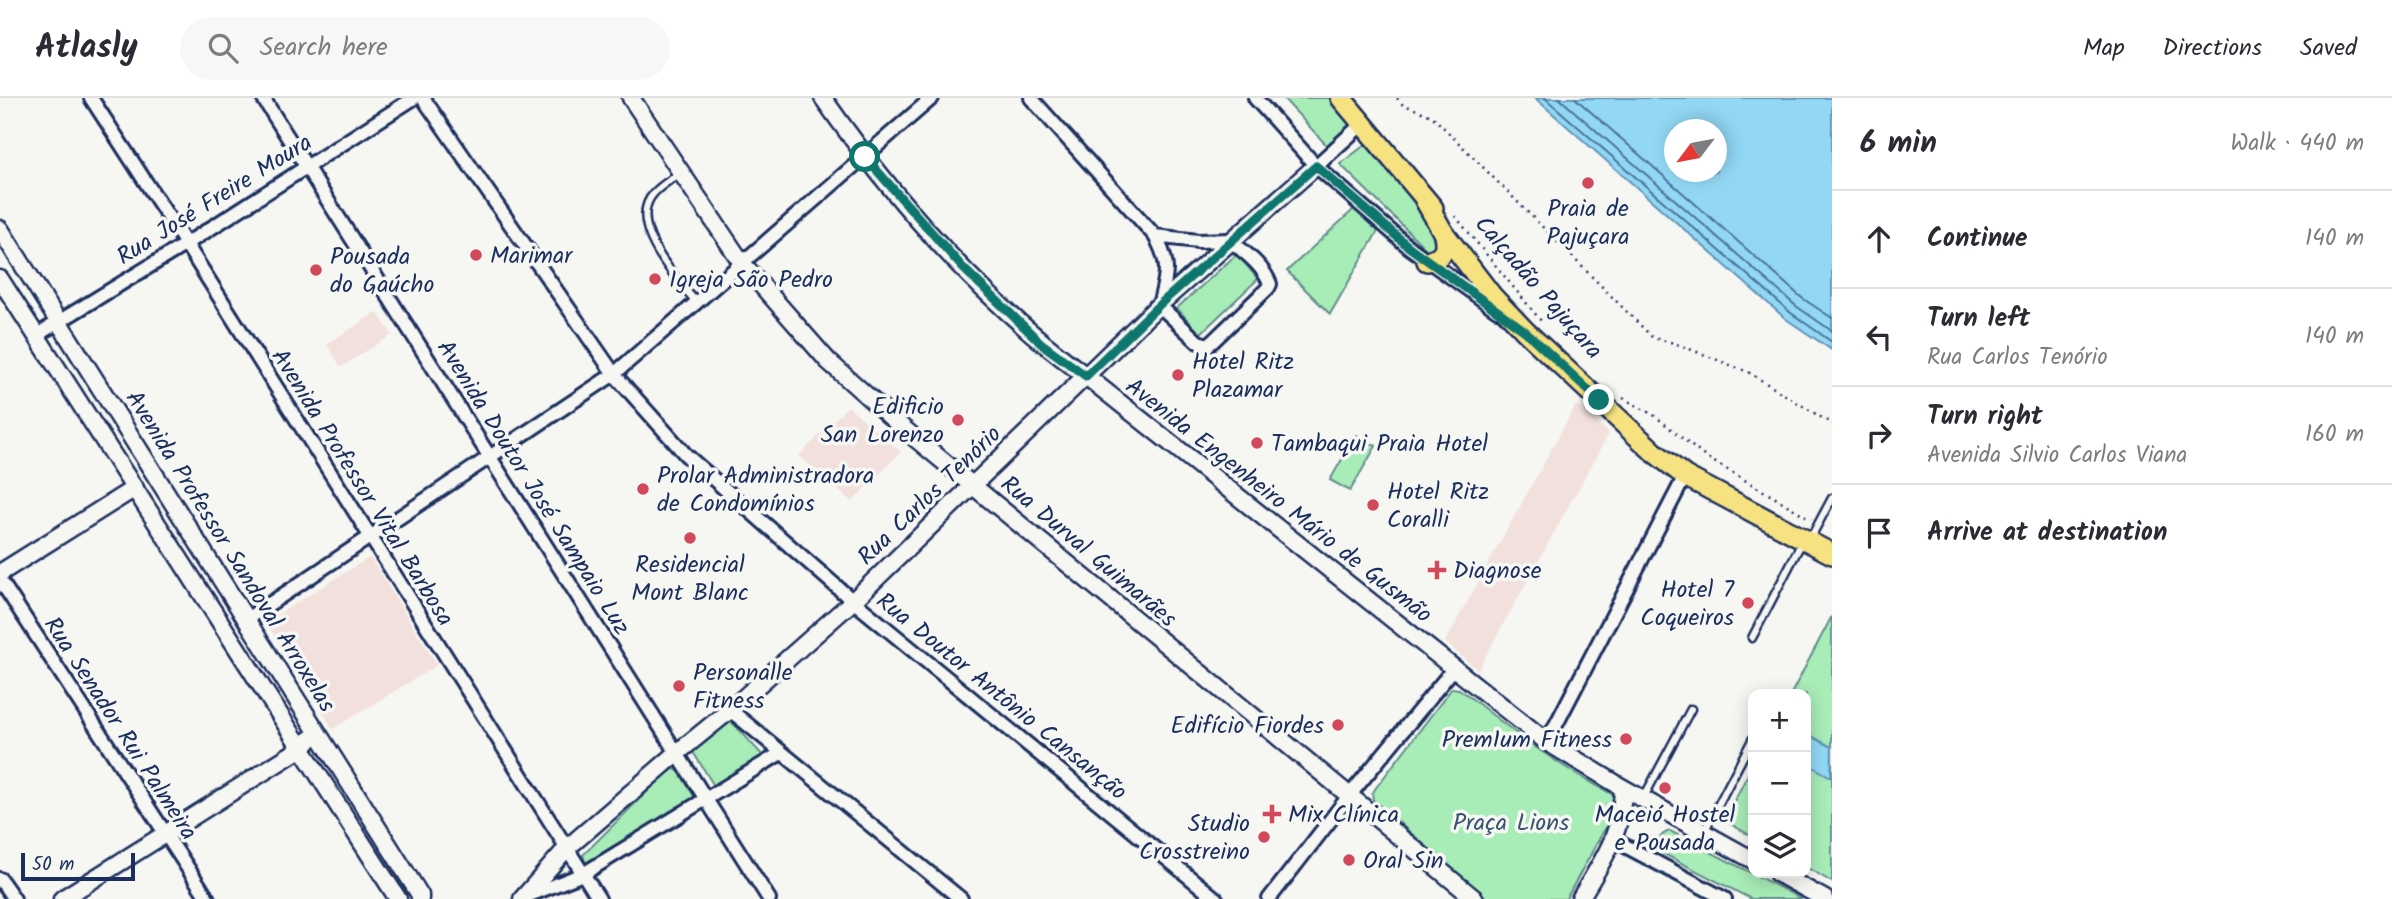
<!DOCTYPE html>
<html lang="en">
<head>
<meta charset="utf-8">
<style>
	:root { --surface:#fff; --page:#f7f7f7; --text:#2b2b33; --muted:#7c7c81; --line:#e1e1e2 }
	body { margin:0; font-family:Kalam,sans-serif; background:var(--page); color:var(--text) }
	.controls { position:absolute; right:21px; bottom:21px; display:grid; overflow:hidden; border-radius:14px; box-shadow:0 4px 18px #0003 }
	.controls button { width:63px; height:63px; display:grid; place-items:center; padding:0; border:0; border-bottom:2px solid var(--line); background:var(--surface); color:var(--text); font:35px sans-serif }
	.compass { position:absolute; left:1664px; top:21px; width:63px; height:63px; border-radius:50%; background:var(--surface); box-shadow:0 4px 18px #0003; rotate:238deg }
	.scale { position:absolute; left:21px; bottom:18px; width:114px; box-sizing:border-box; padding-left:7px; border:4px solid #1b2f5e; border-top:0; font-size:19px; line-height:24px; white-space:nowrap; color:#1b2f5e; -webkit-text-stroke:5px #f6f6f2; paint-order:stroke }
	.stop { position:absolute; width:21px; height:21px; margin:-16px; border:5px solid #0f766e; border-radius:50%; background:#fff }
	.stop.end { background:#0f766e; border-color:#fff; box-shadow:0 2px 7px #0008 }
	.list { margin:0; padding:0; list-style:none }
	h2 { display:flex; justify-content:space-between; align-items:center; height:91px; margin:0; padding:0 28px; font-size:30px }
	h2 small { font-size:23px; font-weight:400; color:var(--muted) }
	.list li { display:grid; grid-template-columns:46px 1fr auto; gap:21px; align-items:center; box-sizing:border-box; height:98px; padding:0 28px; border-top:2px solid var(--line) }
	.list b { display:block; font-size:26px; white-space:nowrap }
	.list p { margin:0; font-size:23px; white-space:nowrap; color:var(--muted) }
	.list em { font-size:23px; font-style:normal; color:var(--muted) }
	.icon { flex:none; width:38px; height:38px; fill:none; stroke:currentColor; stroke-width:2; stroke-linecap:round; stroke-linejoin:round }
	.map { position:relative; flex:none; width:1832px; height:801px; overflow:hidden }
	header { display:flex; align-items:center; gap:42px; box-sizing:border-box; height:98px; padding:0 35px; background:var(--surface); border-bottom:2px solid var(--line) }
	header strong { font-size:33px }
	nav { display:flex; gap:38px; margin-inline-start:auto; font-size:24px }
	.search { width:490px; height:63px; background:var(--page); display:flex; align-items:center; gap:18px; box-sizing:border-box; padding:0 24px; border-radius:38px; color:var(--muted); font-size:26px }
	main { display:flex }
	aside { flex:1; background:var(--surface) }
	.map>svg:first-child { display:block }
	.built { fill:#f2e0dc }
	.green { fill:#a8ecb8; stroke:#628e8b; stroke-width:2 }
	.water { fill:#92d8f4; stroke:#6294b8; stroke-width:2; fill-rule:evenodd }
	.lines { fill:none; stroke-linecap:round; stroke-linejoin:round }
	.shore { stroke:#4b739a; stroke-width:2 }
	.service-casing { stroke:#1b2f5e; stroke-width:11 }
	.minor-casing { stroke:#1b2f5e; stroke-width:18 }
	.tertiary-casing { stroke:#1b2f5e; stroke-width:21 }
	.primary-casing { stroke:#1b2f5e; stroke-width:24 }
	.path { stroke:#1b2f5e; stroke-width:2.5; stroke-dasharray:2 5; stroke-linecap:butt }
	.service { stroke:#f6f6f2; stroke-width:6 }
	.minor { stroke:#f6f6f2; stroke-width:12 }
	.tertiary { stroke:#f6f6f2; stroke-width:16 }
	.primary { stroke:#f7e281; stroke-width:19 }
	.route { stroke:#0f766e; stroke-width:9 }
	.poi-dot { fill:#d1495b; stroke:#f6f6f2; stroke-width:2.5 }
	.labels { text-anchor:middle; stroke-width:7; stroke-linejoin:round; paint-order:stroke }
	.street-label { font-size:24px; fill:#1b2f5e; stroke:#f6f6f2 }
	.poi-label { font-size:24px; fill:#1b2f5e; stroke:#f6f6f2; text-anchor:start }
	.park-label { font-size:24px; fill:#375570; stroke:#f6f6f2 }
</style>
</head>
<body>
<header>
<strong>Atlasly</strong>
<div class="search"><svg class="icon" aria-label="search" viewBox="0 0 24 24"><circle cx="10" cy="10" r="6"/><path d="M15 15l6 6"/></svg>Search here</div>
<nav><a>Map</a><a>Directions</a><a>Saved</a></nav>
</header>
<main>
<div class="map">
<svg width="1832" height="801" viewBox="0 0 1832 801">
	<rect width="100%" height="100%" fill="#f6f6f2"/>
	<filter id="ink" filterUnits="userSpaceOnUse"><feTurbulence type="fractalNoise" baseFrequency=".0143" numOctaves="2"/><feDisplacementMap in="SourceGraphic" scale="14" xChannelSelector="R" yChannelSelector="G"/><feConvolveMatrix kernelMatrix="1 2 1 2 8 2 1 2 1" color-interpolation-filters="sRGB"/></filter>
	<g filter="url(#ink)">
		<!-- built -->
		<g class="built">
			<polygon points="377,214 392,237 341,269 327,246"/>
			<polygon points="1576,307 1609,335 1478,572 1445,544"/>
			<polygon points="848,308 901,354 852,404 799,358"/>
			<polygon points="370,459 437,567 333,631 266,524"/>
		</g>
		<!-- green -->
		<g class="green">
			<polygon points="1283,0 1332,0 1353,25 1352,34 1331,52"/>
			<polygon points="1365,47 1373,50 1444,144 1432,157 1340,66"/>
			<polygon points="1354,111 1378,133 1330,216 1287,173"/>
			<polygon points="1237,156 1258,181 1200,236 1177,210"/>
			<polygon points="1356,337 1376,348 1350,393 1330,382"/>
			<polygon points="1832,518 1832,784 1806,769 1806,596 1791,596"/>
			<path d="M 1452,590 L 1459,591 L 1466,596 C 1516,636 1555,666 1612,696 L 1616,702 L 1617,709 L 1566,801 L 1487,801 L 1373,702 L 1372,695 Z"/>
			<polygon points="731,623 766,661 716,691 693,654"/>
			<polygon points="1753,667 1753,739 1724,722"/>
			<path d="M 671,670 C 686,674 696,689 695,704 L 591,768 L 586,767 L 583,757 Z"/>
			<path d="M 1670,733 L 1802,801 L 1751,801 L 1660,754 C 1655,744 1660,736 1670,733 Z"/>
		</g>
		<!-- water -->
		<g class="water">
			<path d="M 1535,0 L 1832,0 L 1832,252 L 1786,221 ZM 1674,32 L 1716,32 L 1716,74 L 1674,74 Z"/>
			<polygon points="1806,635 1832,649 1831,679 1806,665"/>
		</g>
		<g class="lines">
			<!-- shore -->
			<g class="shore">
				<polyline points="1545,0 1791,215 1832,244"/>
				<polyline points="1559,0 1796,208 1832,233"/>
				<polyline points="1575,0 1802,200 1832,220"/>
			</g>
			<!-- service casing -->
			<g class="service-casing">
				<g id="service">
					<path d="M 680,75 C 672,81 661,87 654,95 C 625,126 677,181 696,204"/>
					<polyline points="1810,441 1832,400"/>
					<polyline points="1752,540 1803,442"/>
					<polyline points="1644,699 1691,611"/>
					<polyline points="1704,734 1753,640"/>
				</g>
			</g>
			<!-- minor casing -->
			<g class="minor-casing">
				<g id="minor">
					<polyline points="91,0 186,146 599,801"/>
					<polyline points="263,0 769,801"/>
					<polyline points="423,0 614,276 686,357 853,503 1216,801"/>
					<path d="M 1031,0 L 1155,138 C 1171,166 1167,177 1159,207 L 1198,244 L 1208,247 L 1213,243 L 1268,190 L 1270,186 C 1263,167 1245,155 1230,142 L 1198,143 L 1155,138"/>
					<polyline points="1255,0 1316,68 1409,149 1497,212"/>
					<polyline points="1316,68 1362,26"/>
					<polyline points="37,237 186,146 414,0"/>
					<polyline points="0,482 208,801"/>
					<polyline points="247,521 614,276 932,0"/>
					<polyline points="730,612 961,801"/>
					<polyline points="1547,644 1685,378"/>
					<polyline points="1614,742 1725,801"/>
					<polyline points="0,781 14,801"/>
					<polyline points="527,798 583,776 781,655"/>
					<polyline points="1269,801 1349,698 1455,569"/>
				</g>
			</g>
			<!-- tertiary casing -->
			<g class="tertiary-casing">
				<g id="tertiary">
					<polyline points="631,0 742,165 828,263 904,331 1475,801"/>
					<path d="M 823,0 C 895,103 984,204 1086,278 L 1547,644 L 1623,690 L 1753,762"/>
					<polyline points="0,131 420,797 420,801"/>
					<polyline points="0,181 398,801"/>
					<polyline points="0,475 135,390"/>
					<polyline points="1777,775 1825,801"/>
					<polyline points="62,801 303,649 310,641"/>
					<polyline points="522,801 566,751 677,655 730,612 853,503 1159,207 1316,68"/>
					<path d="M 1580,801 C 1603,761 1622,738 1623,690"/>
				</g>
			</g>
			<!-- primary casing -->
			<g class="primary-casing">
				<g id="primary">
					<polyline points="1341,0 1433,110"/>
					<polyline points="1425,102 1443,134 1492,198 1525,233 1654,354 1685,378 1832,456"/>
					<path d="M 1427,163 C 1444,159 1448,150 1443,134"/>
				</g>
			</g>
			<!-- path -->
			<g class="path">
				<polyline points="1397,0 1402,6 1432,18 1653,240 1674,245 1748,274 1832,326"/>
				<polyline points="1455,118 1542,224"/>
				<polyline points="1623,300 1655,318 1704,358 1811,421"/>
			</g>
			<!-- service -->
			<use href="#service" class="service"/>
			<!-- minor -->
			<use href="#minor" class="minor"/>
			<!-- tertiary -->
			<use href="#tertiary" class="tertiary"/>
			<!-- primary -->
			<use href="#primary" class="primary"/>
		</g>
	</g>
	<g class="lines" filter="url(#ink)">
		<!-- route -->
		<polyline class="route" points="865,59 963,170 1042,246 1086,278 1159,207 1316,68 1409,149 1525,233 1599,302"/>
	</g>
	<!-- markers -->
	<g class="poi-dot">
		<circle cx="1588" cy="85" r="7"/>
		<circle cx="476" cy="157" r="7"/>
		<circle cx="316" cy="172" r="7"/>
		<circle cx="655" cy="181" r="7"/>
		<circle cx="1178" cy="277" r="7"/>
		<circle cx="958" cy="322" r="7"/>
		<circle cx="1257" cy="345" r="7"/>
		<circle cx="643" cy="391" r="7"/>
		<circle cx="1373" cy="407" r="7"/>
		<circle cx="690" cy="440" r="7"/>
		<path d="M1433.5 461.5h7v7h7v7h-7v7h-7v-7h-7v-7h7z"/>
		<circle cx="1748" cy="505" r="7"/>
		<circle cx="679" cy="588" r="7"/>
		<circle cx="1338" cy="627" r="7"/>
		<circle cx="1626" cy="641" r="7"/>
		<circle cx="1665" cy="690" r="7"/>
		<path d="M1268.5 705.5h7v7h7v7h-7v7h-7v-7h-7v-7h7z"/>
		<circle cx="1264" cy="739" r="7"/>
		<circle cx="1349" cy="762" r="7"/>
	</g>
	<g class="labels">
		<!-- street labels -->
		<g class="street-label">
			<text transform="translate(214 101) rotate(-32)" y="8">Rua José Freire Moura</text>
			<text transform="translate(1539 189) rotate(49)" y="8">Calçadão Pajuçara</text>
			<text transform="translate(363 389) rotate(58)" y="8">Avenida Professor Vital Barbosa</text>
			<text transform="translate(534 389) rotate(58)" y="8">Avenida Doutor José Sampaio Luz</text>
			<text transform="translate(929 397) rotate(-44)" y="8">Rua Carlos Tenório</text>
			<text transform="translate(1279 402) rotate(38)" y="8">Avenida Engenheiro Mário de Gusmão</text>
			<text transform="translate(231 453) rotate(58)" y="8">Avenida Professor Sandoval Arroxelas</text>
			<text transform="translate(1089 453) rotate(40)" y="8">Rua Durval Guimarães</text>
			<text transform="translate(1002 598) rotate(39)" y="8">Rua Doutor Antônio Cansanção</text>
			<text transform="translate(121 630) rotate(57)" y="8">Rua Senador Rui Palmeira</text>
		</g>
		<!-- poi labels -->
		<g class="poi-label">
			<text x="1588" y="118" text-anchor="middle">Praia de<tspan x="1588" dy="28">Pajuçara</tspan></text>
			<text x="490" y="165">Marimar</text>
			<text x="330" y="166">Pousada<tspan x="330" dy="28">do Gaúcho</tspan></text>
			<text x="669" y="189">Igreja São Pedro</text>
			<text x="1192" y="271">Hotel Ritz<tspan x="1192" dy="28">Plazamar</tspan></text>
			<text x="944" y="316" text-anchor="end">Edificio<tspan x="944" dy="28">San Lorenzo</tspan></text>
			<text x="1271" y="353">Tambaqui Praia Hotel</text>
			<text x="657" y="385">Prolar Administradora<tspan x="657" dy="28">de Condomínios</tspan></text>
			<text x="1387" y="401">Hotel Ritz<tspan x="1387" dy="28">Coralli</tspan></text>
			<text x="690" y="474" text-anchor="middle">Residencial<tspan x="690" dy="28">Mont Blanc</tspan></text>
			<text x="1453" y="480">Diagnose</text>
			<text x="1734" y="499" text-anchor="end">Hotel 7<tspan x="1734" dy="28">Coqueiros</tspan></text>
			<text x="693" y="582">Personalle<tspan x="693" dy="28">Fitness</tspan></text>
			<text x="1324" y="635" text-anchor="end">Edifício Fiordes</text>
			<text x="1612" y="649" text-anchor="end">Prem1um Fitness</text>
			<text x="1288" y="724">Mix Clínica</text>
			<text x="1665" y="724" text-anchor="middle">Maceió Hostel<tspan x="1665" dy="28">e Pousada</tspan></text>
			<text x="1250" y="733" text-anchor="end">Studio<tspan x="1250" dy="28">Crosstreino</tspan></text>
			<text x="1363" y="770">Oral Sin</text>
		</g>
		<!-- park labels -->
		<g class="park-label">
			<text x="1511" y="732">Praça Lions</text>
		</g>
	</g>
</svg>
<div class="controls">
<button>+</button>
<button>−</button>
<button><svg class="icon" aria-label="layers" viewBox="0 0 24 24"><path d="M12 4l9 5-9 5-9-5zM3 14l9 5 9-5"/></svg></button>
</div>
<svg class="compass" viewBox="-18 -18 36 36"><path d="M0-13l5 13h-10z" fill="#e53935"/><path d="M0 13l5-13h-10z" fill="#7c7c81"/></svg>
<div class="scale">50 m</div>
<div class="stop" style="left:865px;top:59px"></div>
<div class="stop end" style="left:1599px;top:302px"></div>
</div>
<aside>
<h2>6 min<small>Walk · 440 m</small></h2>
<ul class="list">
<li><svg class="icon" aria-label="ahead" viewBox="0 0 24 24"><path d="M12 20V5M6 11l6-6 6 6"/></svg><div><b>Continue</b></div><em>140 m</em></li>
<li><svg class="icon" aria-label="left" viewBox="0 0 24 24"><path d="M17 20v-9H6M10 6l-5 5 5 5"/></svg><div><b>Turn left</b><p>Rua Carlos Tenório</p></div><em>140 m</em></li>
<li><svg class="icon" aria-label="right" viewBox="0 0 24 24"><path d="M7 20v-9h11M14 6l5 5-5 5"/></svg><div><b>Turn right</b><p>Avenida Silvio Carlos Viana</p></div><em>160 m</em></li>
<li><svg class="icon" aria-label="arrive" viewBox="0 0 24 24"><path d="M6 21V4h12l-3 4 3 4H6"/></svg><div><b>Arrive at destination</b></div></li>
</ul>
</aside>
</main>
</body>
</html>
